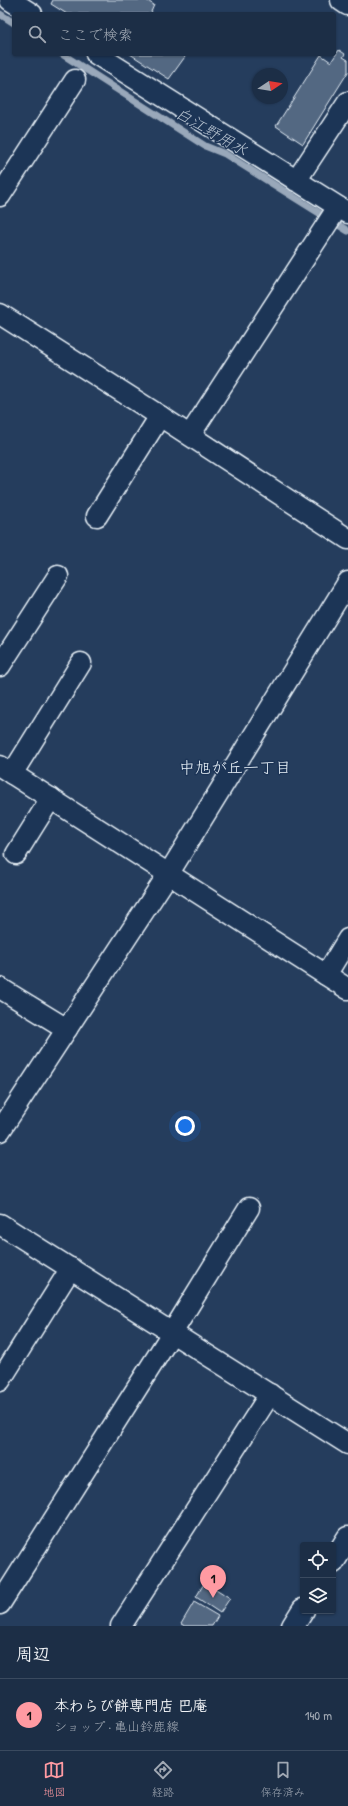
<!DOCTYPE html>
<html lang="ja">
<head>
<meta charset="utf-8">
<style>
	:root { --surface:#1c2e46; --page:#293a51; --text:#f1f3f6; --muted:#a0a8b3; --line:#3a4a5f; --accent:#ff9aa2 }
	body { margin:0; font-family:"Patrick Hand","Klee One",sans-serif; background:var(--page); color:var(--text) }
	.controls { position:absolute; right:12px; bottom:12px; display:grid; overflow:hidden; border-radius:4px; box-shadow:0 1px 3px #0004 }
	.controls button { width:36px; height:36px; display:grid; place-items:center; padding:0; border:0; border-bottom:1px solid var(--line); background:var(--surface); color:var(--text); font:20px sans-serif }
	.compass { position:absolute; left:252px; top:68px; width:36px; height:36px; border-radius:50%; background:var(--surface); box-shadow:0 1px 3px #0004; rotate:78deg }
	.you { position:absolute; left:185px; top:1126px; width:14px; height:14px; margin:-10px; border:3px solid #fff; border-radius:50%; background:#1a73e8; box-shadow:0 0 0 6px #1a73e833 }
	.badge { display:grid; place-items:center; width:26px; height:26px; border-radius:50%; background:var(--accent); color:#111; font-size:13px; font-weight:700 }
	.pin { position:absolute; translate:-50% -33px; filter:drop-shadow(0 1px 2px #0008) }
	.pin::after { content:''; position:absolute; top:21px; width:14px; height:12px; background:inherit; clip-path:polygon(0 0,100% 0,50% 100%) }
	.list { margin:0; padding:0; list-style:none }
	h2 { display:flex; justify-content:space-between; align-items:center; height:52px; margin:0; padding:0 16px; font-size:17px }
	h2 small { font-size:13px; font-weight:400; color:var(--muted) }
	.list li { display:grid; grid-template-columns:26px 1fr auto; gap:12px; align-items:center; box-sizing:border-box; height:72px; padding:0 16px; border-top:1px solid var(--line) }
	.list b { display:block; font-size:15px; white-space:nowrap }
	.list p { margin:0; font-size:13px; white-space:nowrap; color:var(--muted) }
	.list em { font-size:13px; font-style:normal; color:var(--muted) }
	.icon { flex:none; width:22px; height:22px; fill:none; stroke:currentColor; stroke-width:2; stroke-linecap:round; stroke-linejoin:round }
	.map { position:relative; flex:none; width:348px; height:1626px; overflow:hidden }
	.search { position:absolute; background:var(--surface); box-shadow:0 1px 3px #0004; left:12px; right:12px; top:12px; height:44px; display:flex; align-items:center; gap:10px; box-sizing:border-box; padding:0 14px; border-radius:4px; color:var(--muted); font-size:15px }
	.sheet { height:124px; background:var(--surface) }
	nav { display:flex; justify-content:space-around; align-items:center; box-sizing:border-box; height:56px; border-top:1px solid var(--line); background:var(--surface); font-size:11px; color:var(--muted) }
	nav a { display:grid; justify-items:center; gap:2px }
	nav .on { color:var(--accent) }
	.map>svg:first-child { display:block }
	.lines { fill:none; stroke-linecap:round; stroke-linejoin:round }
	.stream { stroke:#99a8ba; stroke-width:7 }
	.building { fill:#536782; stroke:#e8f1f8 }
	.minor-casing { stroke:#e8f1f8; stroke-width:23 }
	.secondary-casing { stroke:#e8f1f8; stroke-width:25 }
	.primary-casing { stroke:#e8f1f8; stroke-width:25 }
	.minor { stroke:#1d3557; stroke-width:20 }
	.secondary { stroke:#1d3557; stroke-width:22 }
	.primary { stroke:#1d3557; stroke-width:22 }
	.labels { text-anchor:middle; stroke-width:3; stroke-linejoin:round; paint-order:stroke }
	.water-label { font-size:16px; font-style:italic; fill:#b4c1ce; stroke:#1d3557 }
	.neighbourhood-label { font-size:16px; fill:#e8f1f8; stroke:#1d3557 }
</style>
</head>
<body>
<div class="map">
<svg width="348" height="1626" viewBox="0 0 348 1626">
	<rect width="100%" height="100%" fill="#253d5d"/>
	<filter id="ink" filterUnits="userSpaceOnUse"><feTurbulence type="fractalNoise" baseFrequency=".025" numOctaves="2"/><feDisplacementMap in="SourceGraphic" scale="8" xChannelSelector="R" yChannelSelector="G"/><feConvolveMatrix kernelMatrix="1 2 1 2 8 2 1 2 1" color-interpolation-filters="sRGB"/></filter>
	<g filter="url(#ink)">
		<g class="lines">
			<!-- stream -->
			<g class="stream">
				<polyline points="0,14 14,23"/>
				<polyline points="62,54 205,146 225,154 348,231"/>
			</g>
		</g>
		<!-- building -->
		<g class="building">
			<polygon points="53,0 146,0 154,5 151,12 154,14 67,14 51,4"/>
			<polygon points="339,50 345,54 343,57 348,60 348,72 303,144 276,126 321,55 331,62"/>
			<polygon points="130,54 187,54 169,79"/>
			<polygon points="205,1582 230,1598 220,1613 196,1597"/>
			<polygon points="194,1602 218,1616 212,1626 185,1626 181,1624"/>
		</g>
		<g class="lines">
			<!-- minor casing -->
			<g class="minor-casing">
				<g id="minor">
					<polyline points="10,0 32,14"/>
					<polyline points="96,54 348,213"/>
					<polyline points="296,181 348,102"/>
					<polyline points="0,196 75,80"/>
					<polyline points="0,314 160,416 348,539"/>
					<polyline points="190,435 338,207"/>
					<polyline points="97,516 160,416"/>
					<polyline points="0,666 58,576"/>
					<polyline points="0,766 348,989"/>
					<polyline points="12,774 81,663"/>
					<polyline points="16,854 51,798"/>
					<polyline points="326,975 348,939"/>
					<polyline points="0,988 67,1029"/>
					<polyline points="0,1131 169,873 348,582"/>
					<polyline points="0,1224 348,1444"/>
					<polyline points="0,1381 71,1268"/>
					<polyline points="0,1604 172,1333 249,1208"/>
					<polyline points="121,1626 270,1394"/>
				</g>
			</g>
			<!-- secondary casing -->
			<g class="secondary-casing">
				<polyline id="secondary" points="342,0 348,4"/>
			</g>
			<!-- primary casing -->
			<g class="primary-casing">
				<g id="primary">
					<polyline points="333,1562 348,1538"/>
					<polyline points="293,1626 303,1610"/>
				</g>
			</g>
			<!-- minor -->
			<use href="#minor" class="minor"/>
			<!-- secondary -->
			<use href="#secondary" class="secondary"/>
			<!-- primary -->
			<use href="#primary" class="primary"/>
		</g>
	</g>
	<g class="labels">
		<!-- water labels -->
		<g class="water-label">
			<text transform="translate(212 131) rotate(30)" y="6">白江野用水</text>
		</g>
		<!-- neighbourhood labels -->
		<g class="neighbourhood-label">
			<text x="235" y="773">中旭が丘一丁目</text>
		</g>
	</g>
</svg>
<div class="controls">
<button><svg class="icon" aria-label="locate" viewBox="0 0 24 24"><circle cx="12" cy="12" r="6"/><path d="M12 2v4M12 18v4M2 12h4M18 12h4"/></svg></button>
<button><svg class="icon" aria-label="layers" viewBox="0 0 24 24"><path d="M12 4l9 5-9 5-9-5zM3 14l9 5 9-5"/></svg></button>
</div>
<svg class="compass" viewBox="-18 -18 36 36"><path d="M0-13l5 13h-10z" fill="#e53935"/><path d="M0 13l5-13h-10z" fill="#a0a8b3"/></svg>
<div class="you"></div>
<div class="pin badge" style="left:213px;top:1598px">1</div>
<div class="search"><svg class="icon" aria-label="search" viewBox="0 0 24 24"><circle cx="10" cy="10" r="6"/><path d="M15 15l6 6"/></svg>ここで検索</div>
</div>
<section class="sheet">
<h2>周辺<small></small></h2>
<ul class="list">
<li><span class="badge">1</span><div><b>本わらび餅専門店 巴庵</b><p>ショップ · 亀山鈴鹿線</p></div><em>140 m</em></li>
</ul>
</section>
<nav>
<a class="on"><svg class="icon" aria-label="map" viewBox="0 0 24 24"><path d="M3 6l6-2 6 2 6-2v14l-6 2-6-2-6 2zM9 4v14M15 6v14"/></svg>地図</a>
<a><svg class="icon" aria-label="directions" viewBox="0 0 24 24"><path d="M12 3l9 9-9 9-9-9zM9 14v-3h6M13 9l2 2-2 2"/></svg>経路</a>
<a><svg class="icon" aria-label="saved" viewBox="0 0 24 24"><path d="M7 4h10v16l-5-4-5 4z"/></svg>保存済み</a>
</nav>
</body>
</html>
